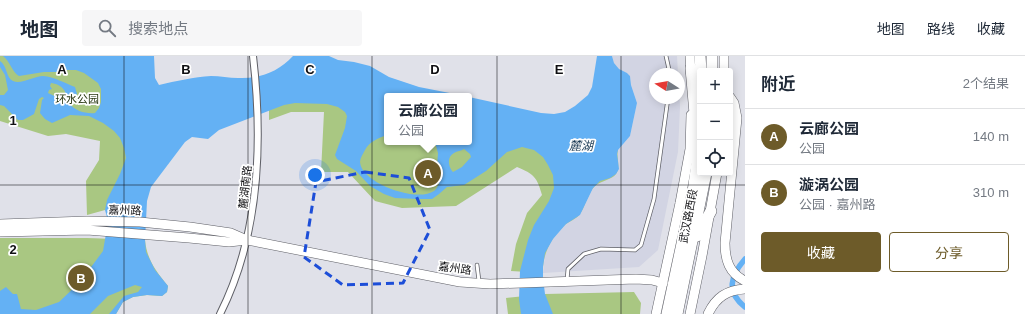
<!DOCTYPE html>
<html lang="zh">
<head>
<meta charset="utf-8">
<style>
	:root { --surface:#fff; --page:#f6f6f7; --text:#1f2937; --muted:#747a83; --line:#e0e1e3; --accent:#6d5b29 }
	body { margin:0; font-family:Helvetica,"Noto Sans SC",sans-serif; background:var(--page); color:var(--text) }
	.controls { position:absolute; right:12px; top:12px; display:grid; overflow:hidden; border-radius:4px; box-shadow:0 2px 10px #0003 }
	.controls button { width:36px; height:36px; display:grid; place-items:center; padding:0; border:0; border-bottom:1px solid var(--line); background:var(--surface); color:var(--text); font:20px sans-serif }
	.compass { position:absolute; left:649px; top:12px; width:36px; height:36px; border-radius:50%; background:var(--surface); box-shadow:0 2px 10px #0003; rotate:281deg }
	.you { position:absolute; left:315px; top:119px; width:14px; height:14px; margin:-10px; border:3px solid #fff; border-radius:50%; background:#1a73e8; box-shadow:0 0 0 6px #1a73e833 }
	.badge { display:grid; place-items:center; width:26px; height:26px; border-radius:50%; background:var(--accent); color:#fff; font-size:13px; font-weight:700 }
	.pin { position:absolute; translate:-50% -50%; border:2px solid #fff; box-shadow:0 1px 4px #0006 }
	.popup { position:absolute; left:384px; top:37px; width:88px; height:52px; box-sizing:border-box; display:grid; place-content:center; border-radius:4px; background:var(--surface); filter:drop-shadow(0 1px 3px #0005); font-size:13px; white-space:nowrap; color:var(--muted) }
	.popup b { font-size:15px; color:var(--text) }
	.popup::after { content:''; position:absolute; left:50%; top:100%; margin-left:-8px; border:8px solid transparent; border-top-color:var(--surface) }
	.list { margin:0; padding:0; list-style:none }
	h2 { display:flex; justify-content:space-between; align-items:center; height:52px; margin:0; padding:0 16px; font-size:17px }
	h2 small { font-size:13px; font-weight:400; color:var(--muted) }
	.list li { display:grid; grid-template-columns:26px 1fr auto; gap:12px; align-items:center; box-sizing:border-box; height:56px; padding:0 16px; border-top:1px solid var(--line) }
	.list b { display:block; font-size:15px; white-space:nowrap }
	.list p { margin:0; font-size:13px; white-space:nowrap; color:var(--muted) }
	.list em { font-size:13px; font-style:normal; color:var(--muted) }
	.actions { display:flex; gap:8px; padding:12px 16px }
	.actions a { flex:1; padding:9px 0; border:1px solid var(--accent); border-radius:4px; text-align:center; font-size:14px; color:var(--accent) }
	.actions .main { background:var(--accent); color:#fff }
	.icon { flex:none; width:22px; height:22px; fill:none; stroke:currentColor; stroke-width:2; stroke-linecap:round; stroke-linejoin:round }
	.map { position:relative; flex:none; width:745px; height:258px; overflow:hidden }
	header { display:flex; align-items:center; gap:24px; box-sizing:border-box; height:56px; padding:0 20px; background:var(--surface); border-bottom:1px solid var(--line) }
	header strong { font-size:19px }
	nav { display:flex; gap:22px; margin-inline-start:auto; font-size:14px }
	.search { width:280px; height:36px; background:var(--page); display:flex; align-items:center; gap:10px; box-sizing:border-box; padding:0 14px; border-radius:4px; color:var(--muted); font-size:15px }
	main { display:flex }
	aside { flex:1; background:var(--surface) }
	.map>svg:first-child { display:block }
	.built { fill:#d2d4e3 }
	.green { fill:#a9c782 }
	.water { fill:#64b1f4; fill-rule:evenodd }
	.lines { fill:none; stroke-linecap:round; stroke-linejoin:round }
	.canal { stroke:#64b1f4; stroke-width:5.5 }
	.lane-casing { stroke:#5e5f66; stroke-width:4.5 }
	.street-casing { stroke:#5e5f66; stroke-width:8 }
	.secondary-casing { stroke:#5e5f66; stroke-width:10 }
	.highway-casing { stroke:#5e5f66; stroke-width:12 }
	.lane { stroke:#fff; stroke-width:3 }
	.street { stroke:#fff; stroke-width:6 }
	.secondary { stroke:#fff; stroke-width:9 }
	.highway { stroke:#fff; stroke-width:11 }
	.marked { fill:none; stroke:#1d4ed8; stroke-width:3; stroke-dasharray:8 5; stroke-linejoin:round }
	.grid { fill:none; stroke:#101013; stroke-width:1; stroke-opacity:0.55 }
	.labels { text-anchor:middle; stroke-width:3.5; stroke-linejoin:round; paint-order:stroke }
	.park-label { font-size:11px; fill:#273611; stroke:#fff }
	.street-label { font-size:11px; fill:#101013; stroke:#fff }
	.water-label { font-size:12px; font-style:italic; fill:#163651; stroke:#fff }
	.grid-label { font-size:13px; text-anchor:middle; font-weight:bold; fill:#101013; stroke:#fff; stroke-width:3.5; stroke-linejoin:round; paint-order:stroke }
</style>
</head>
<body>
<header>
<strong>地图</strong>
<div class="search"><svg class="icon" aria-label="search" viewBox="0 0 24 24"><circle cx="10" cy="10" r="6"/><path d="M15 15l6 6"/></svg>搜索地点</div>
<nav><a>地图</a><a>路线</a><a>收藏</a></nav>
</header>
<main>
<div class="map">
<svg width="745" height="258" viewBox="0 0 745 258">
	<rect width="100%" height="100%" fill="#e0e1e9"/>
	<!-- built -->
	<polygon class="built" points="612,0 677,0 678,18 655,18 655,42 679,42 679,28 680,51 678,96 658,194 639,211 543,217 545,197 553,183 566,168 580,159 593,132 600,125 610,122 619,113 617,98 618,94 630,80 637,47 631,29 630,20 627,17 619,14 614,7"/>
	<!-- green -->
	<g class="green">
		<polygon points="0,0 20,0 91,6 135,113 105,154 87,159 86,125 99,104 100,85 66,78 48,80 0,65"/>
		<path d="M 269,29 L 387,42 L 387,86 L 469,86 L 618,94 C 616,101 621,111 616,118 C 612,124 602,124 595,130 C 587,137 585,153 579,159 C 576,163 570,165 566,168 C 552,180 542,198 543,217 L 511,215 L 516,188 L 527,157 L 542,139 C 537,121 534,118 517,111 L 456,150 L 402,152 L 375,145 L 348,116 L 321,116 L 324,56 L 291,56 L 269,64 Z"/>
		<path d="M 0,182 L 87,182 L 145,184 C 147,204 156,215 168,230 L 167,236 L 162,240 L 147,239 L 133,241 L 123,246 L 116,258 L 0,258 Z"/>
		<polygon points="634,236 641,247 640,258 508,258 506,242 545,238"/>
	</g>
	<!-- water -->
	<path class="water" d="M 3,0 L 154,0 L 155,22 L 159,29 C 176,25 194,21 211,20 C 220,20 229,22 238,22 C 260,23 278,16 293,0 L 329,0 L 338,4 L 354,6 L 370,10 L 389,21 L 419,31 L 465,40 L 387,40 L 387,79 C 378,82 369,86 365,94 C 363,98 360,102 360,106 C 361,127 417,147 434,135 C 436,134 438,130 439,127 L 436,124 L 438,97 L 435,86 L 469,86 L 469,41 L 541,57 L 554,58 L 565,56 L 575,50 L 588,39 L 592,31 L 597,0 L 612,0 L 614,7 L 619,13 L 627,17 L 630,20 L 631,29 L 637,47 L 630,80 L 618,94 L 617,98 L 619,113 L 616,118 L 610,122 L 600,125 L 593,132 L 580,159 L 566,168 L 553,183 L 545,197 L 543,211 L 543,222 L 545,238 L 553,258 L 521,258 L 519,243 L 520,215 L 528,184 L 534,169 L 549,145 L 554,132 L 553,119 L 548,109 L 543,101 L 534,94 L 522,91 L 507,96 L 486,115 L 464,129 L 447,131 L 439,138 L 432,143 L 418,143 L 395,142 L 384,138 L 370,130 L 356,115 L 337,103 L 335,99 L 345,72 L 347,60 L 345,56 L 338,51 L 327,48 L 295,47 L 284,49 L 219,74 L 208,83 L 192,81 L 185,86 L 151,131 L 147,145 L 145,184 L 146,196 L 155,214 L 168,230 L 167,236 L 162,240 L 147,239 L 133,241 L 123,246 L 116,258 L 109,258 L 124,240 L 138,236 L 142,231 L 135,229 L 108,240 L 90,258 L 0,258 L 0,235 L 6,231 L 13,238 L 17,238 L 21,253 L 36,254 L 59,246 L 80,226 L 103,195 L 107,172 L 107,161 L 105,154 L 107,144 L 120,118 L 126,102 L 124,92 L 120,82 L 114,75 L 103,67 L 89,60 L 70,59 L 52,67 L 45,63 L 40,57 L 42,44 L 44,42 L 42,41 L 39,43 L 34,58 L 23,64 L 18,64 L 4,50 L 0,49 L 0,39 L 4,39 L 8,34 L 5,19 L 0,11 L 0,5 C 7,9 6,22 13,25 C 21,29 34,20 43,20 C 54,21 65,27 75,31 L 77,38 L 70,48 C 75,55 86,58 95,57 L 99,52 L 101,46 L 101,33 L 98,27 L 84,17 L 76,14 L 67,14 L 62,16 L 44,16 L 19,20 C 12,16 10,5 3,0 ZM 51,27 C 59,28 67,33 66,42 L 63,44 L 48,37 L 49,34 L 52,33 L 50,30 ZM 464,93 L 470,98 L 471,101 L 462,111 L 453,116 L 452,115 C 448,109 447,101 454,97 C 457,95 461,95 464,93 Z"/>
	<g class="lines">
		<!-- canal -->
		<path class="canal" d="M 745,203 C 730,220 726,236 745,251"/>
		<!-- lane casing -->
		<g class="lane-casing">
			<g id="lane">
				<polyline points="666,0 670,18"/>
				<polyline points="477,209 479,225"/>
				<polyline points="567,224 568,213 584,198 601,193 635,194 641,189 654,143 668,42"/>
			</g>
		</g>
		<!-- street casing -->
		<g class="street-casing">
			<path id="street" d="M 220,258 C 260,179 263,86 253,0"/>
		</g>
		<!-- secondary casing -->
		<g class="secondary-casing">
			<g id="secondary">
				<polyline points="690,0 691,19"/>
				<polyline points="724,0 724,15"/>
				<path d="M 730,41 L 734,47 L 737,62 L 725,187 C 725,204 729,217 745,225"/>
				<polyline points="0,168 87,165 140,166 190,171 231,177 247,184 229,186 189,182 87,174 0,176"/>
				<polyline points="247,184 460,226 490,228 636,223 652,224 663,227"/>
				<polyline points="656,258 680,147 690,93 691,59"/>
				<polyline points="690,258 702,200 717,117"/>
				<path d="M 708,258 C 716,241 727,234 745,233"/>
			</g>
		</g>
		<!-- highway casing -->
		<g class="highway-casing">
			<g id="highway">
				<polyline points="700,0 701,15"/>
				<polyline points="691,12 696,69"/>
				<polyline points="712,15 712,0"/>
				<polyline points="697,180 711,155"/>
				<polyline points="667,258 693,136 698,99 700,60"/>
				<polyline points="677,258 706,117"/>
			</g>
		</g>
		<!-- lane -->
		<use href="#lane" class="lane"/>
		<!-- street -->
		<use href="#street" class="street"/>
		<!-- secondary -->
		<use href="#secondary" class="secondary"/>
		<!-- highway -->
		<use href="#highway" class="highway"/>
	</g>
	<!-- marked area -->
	<path class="marked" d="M 365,116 L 409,122 L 430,174 L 403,227 L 343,229 L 304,201 L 316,126 Z"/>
	<!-- grid -->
	<path class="grid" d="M 124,0 L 124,258M 248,0 L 248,258M 372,0 L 372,258M 497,0 L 497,258M 621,0 L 621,258M 0,129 L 745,129"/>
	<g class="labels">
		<!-- park labels -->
		<g class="park-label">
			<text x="77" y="47">环水公园</text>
		</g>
		<!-- street labels -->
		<g class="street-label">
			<text transform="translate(245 131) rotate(-84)" y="4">麓湖南路</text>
			<text transform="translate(125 154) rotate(2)" y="4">嘉州路</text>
			<text transform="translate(688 160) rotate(-79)" y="4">武汉路西段</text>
			<text transform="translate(455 212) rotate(8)" y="4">嘉州路</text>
		</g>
		<!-- water labels -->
		<g class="water-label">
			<text x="581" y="94">麓湖</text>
		</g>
	</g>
	<g class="grid-label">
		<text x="62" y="18">A</text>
		<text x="186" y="18">B</text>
		<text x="310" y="18">C</text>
		<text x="435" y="18">D</text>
		<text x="559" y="18">E</text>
		<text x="13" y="69">1</text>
		<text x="13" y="198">2</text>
	</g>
</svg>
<div class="controls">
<button>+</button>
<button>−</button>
<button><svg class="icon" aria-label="locate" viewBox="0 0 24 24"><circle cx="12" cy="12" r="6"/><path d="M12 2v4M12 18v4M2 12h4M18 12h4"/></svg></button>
</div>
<svg class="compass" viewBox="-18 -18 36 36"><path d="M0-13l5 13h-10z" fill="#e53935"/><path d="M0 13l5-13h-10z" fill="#747a83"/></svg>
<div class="you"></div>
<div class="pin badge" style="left:428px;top:117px">A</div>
<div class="popup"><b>云廊公园</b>公园</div>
<div class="pin badge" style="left:81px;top:222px">B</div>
</div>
<aside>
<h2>附近<small>2个结果</small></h2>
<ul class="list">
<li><span class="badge">A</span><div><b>云廊公园</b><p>公园</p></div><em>140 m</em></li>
<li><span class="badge">B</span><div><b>漩涡公园</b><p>公园 · 嘉州路</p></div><em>310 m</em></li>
</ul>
<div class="actions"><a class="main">收藏</a><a>分享</a></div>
</aside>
</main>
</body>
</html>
